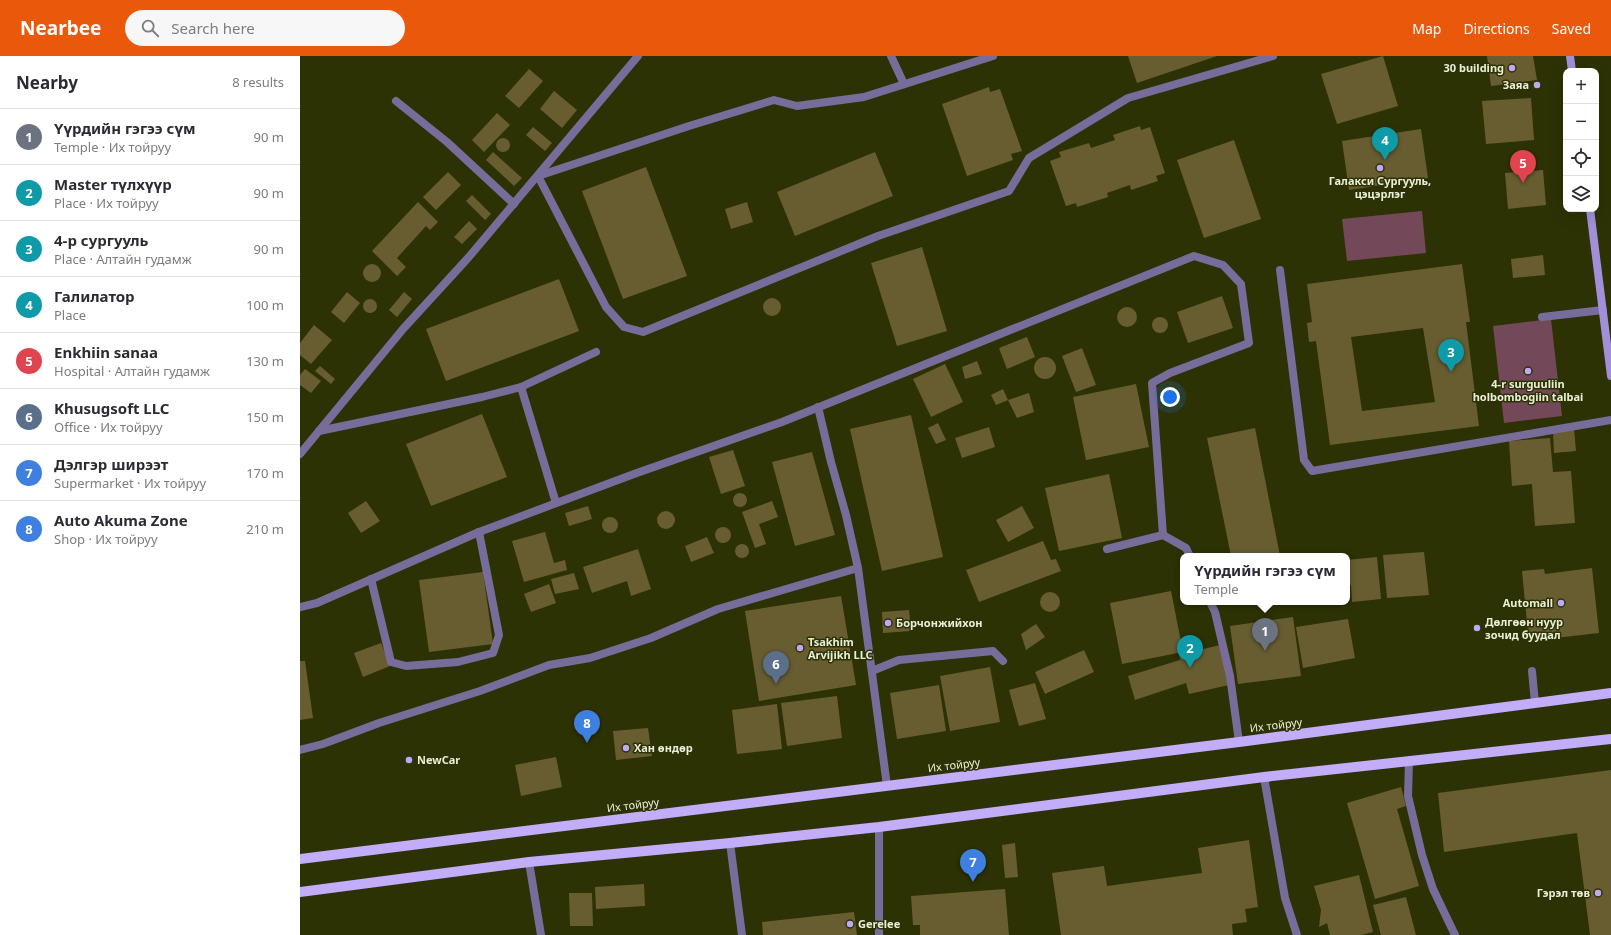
<!DOCTYPE html>
<html lang="en">
<head>
<meta charset="utf-8">
<style>
	:root { --surface:#fff; --page:#f7f7f7; --text:#2b2b33; --muted:#7c7c81; --line:#e1e1e2; --accent:#ea580c }
	body { margin:0; font-family:"Noto Sans",sans-serif; background:var(--page); color:var(--text) }
	.controls { position:absolute; right:12px; top:12px; display:grid; overflow:hidden; border-radius:8px; box-shadow:0 4px 16px #0002 }
	.controls button { width:36px; height:36px; display:grid; place-items:center; padding:0; border:0; border-bottom:1px solid var(--line); background:var(--surface); color:var(--text); font:20px sans-serif }
	.you { position:absolute; left:870px; top:341px; width:14px; height:14px; margin:-10px; border:3px solid #fff; border-radius:50%; background:#1a73e8; box-shadow:0 0 0 6px #1a73e833 }
	.badge { display:grid; place-items:center; width:26px; height:26px; border-radius:50%; background:var(--accent); color:#fff; font-size:13px; font-weight:700 }
	.pin { position:absolute; translate:-50% -33px; filter:drop-shadow(0 1px 2px #0008) }
	.pin::after { content:''; position:absolute; top:21px; width:14px; height:12px; background:inherit; clip-path:polygon(0 0,100% 0,50% 100%) }
	.popup { position:absolute; left:880px; top:497px; width:170px; height:52px; box-sizing:border-box; display:grid; place-content:center; border-radius:8px; background:var(--surface); filter:drop-shadow(0 1px 3px #0005); font-size:13px; white-space:nowrap; color:var(--muted) }
	.popup b { font-size:15px; color:var(--text) }
	.popup::after { content:''; position:absolute; left:50%; top:100%; margin-left:-8px; border:8px solid transparent; border-top-color:var(--surface) }
	.list { margin:0; padding:0; list-style:none }
	h2 { display:flex; justify-content:space-between; align-items:center; height:52px; margin:0; padding:0 16px; font-size:17px }
	h2 small { font-size:13px; font-weight:400; color:var(--muted) }
	.list li { display:grid; grid-template-columns:26px 1fr auto; gap:12px; align-items:center; box-sizing:border-box; height:56px; padding:0 16px; border-top:1px solid var(--line) }
	.list b { display:block; font-size:15px; white-space:nowrap }
	.list p { margin:0; font-size:13px; white-space:nowrap; color:var(--muted) }
	.list em { font-size:13px; font-style:normal; color:var(--muted) }
	.icon { flex:none; width:22px; height:22px; fill:none; stroke:currentColor; stroke-width:2; stroke-linecap:round; stroke-linejoin:round }
	.map { position:relative; flex:none; width:1311px; height:879px; overflow:hidden }
	header { display:flex; align-items:center; gap:24px; box-sizing:border-box; height:56px; padding:0 20px; background:var(--accent); color:#fff }
	header strong { font-size:19px }
	nav { display:flex; gap:22px; margin-inline-start:auto; font-size:14px }
	.search { width:280px; height:36px; background:var(--page); display:flex; align-items:center; gap:10px; box-sizing:border-box; padding:0 14px; border-radius:22px; color:var(--muted); font-size:15px }
	main { display:flex }
	aside { flex:1; background:var(--surface) }
	.map>svg:first-child { display:block }
	.green { fill:#734858 }
	.building { fill:#685d31; fill-rule:evenodd }
	.lines { fill:none; stroke-linecap:round; stroke-linejoin:round }
	.service { stroke:#786d9a; stroke-width:8 }
	.minor { stroke:#786d9a; stroke-width:8 }
	.tertiary { stroke:#786d9a; stroke-width:8 }
	.secondary { stroke:#a28fd8; stroke-width:8 }
	.primary { stroke:#c1adf9; stroke-width:10 }
	.poi-dot { fill:#bda9f5; stroke:#2d3204; stroke-width:1.5 }
	.labels { text-anchor:middle; stroke-width:3; stroke-linejoin:round; paint-order:stroke }
	.poi-label { font-size:11px; font-weight:bold; fill:#e9eed6; stroke:#2d3204; text-anchor:start }
	.street-label { font-size:11px; fill:#e9eed6; stroke:#2d3204 }
</style>
</head>
<body>
<header>
<strong>Nearbee</strong>
<div class="search"><svg class="icon" aria-label="search" viewBox="0 0 24 24"><circle cx="10" cy="10" r="6"/><path d="M15 15l6 6"/></svg>Search here</div>
<nav><a>Map</a><a>Directions</a><a>Saved</a></nav>
</header>
<main>
<aside>
<h2>Nearby<small>8 results</small></h2>
<ul class="list">
<li><span class="badge" style="background:#6b7280">1</span><div><b>Үүрдийн гэгээ сүм</b><p>Temple · Их тойруу</p></div><em>90 m</em></li>
<li><span class="badge" style="background:#0f9aa8">2</span><div><b>Master түлхүүр</b><p>Place · Их тойруу</p></div><em>90 m</em></li>
<li><span class="badge" style="background:#0f9aa8">3</span><div><b>4-р сургууль</b><p>Place · Алтайн гудамж</p></div><em>90 m</em></li>
<li><span class="badge" style="background:#0f9aa8">4</span><div><b>Галилатор</b><p>Place</p></div><em>100 m</em></li>
<li><span class="badge" style="background:#e0444e">5</span><div><b>Enkhiin sanaa</b><p>Hospital · Алтайн гудамж</p></div><em>130 m</em></li>
<li><span class="badge" style="background:#5c6f8a">6</span><div><b>Khusugsoft LLC</b><p>Office · Их тойруу</p></div><em>150 m</em></li>
<li><span class="badge" style="background:#3f7fe0">7</span><div><b>Дэлгэр ширээт</b><p>Supermarket · Их тойруу</p></div><em>170 m</em></li>
<li><span class="badge" style="background:#3f7fe0">8</span><div><b>Auto Akuma Zone</b><p>Shop · Их тойруу</p></div><em>210 m</em></li>
</ul>
</aside>
<div class="map">
<svg width="1311" height="879" viewBox="0 0 1311 879">
	<rect width="100%" height="100%" fill="#2d3204"/>
	<!-- green -->
	<g class="green">
		<polygon points="1122,155 1126,197 1047,205 1042,163"/>
		<polygon points="1251,263 1262,360 1204,367 1193,270"/>
	</g>
	<!-- building -->
	<g class="building">
		<polygon points="828,0 917,0 837,27"/>
		<polygon points="1083,0 1098,50 1037,68 1021,18"/>
		<polygon points="1187,0 1233,0 1237,24 1191,30"/>
		<polygon points="229,13 243,25 219,52 205,40"/>
		<polygon points="689,31 690,36 700,33 722,95 711,98 713,104 667,120 642,48"/>
		<polygon points="254,35 277,54 262,72 240,53"/>
		<polygon points="1231,42 1234,84 1186,88 1182,45"/>
		<polygon points="197,57 210,69 184,96 172,84"/>
		<polygon points="840,70 841,74 850,71 865,117 856,120 858,125 831,134 830,129 807,137 808,141 777,151 776,147 766,150 750,105 761,101 759,96 789,87 791,92 815,84 813,79"/>
		<polygon points="233,71 252,87 245,95 226,79"/>
		<polygon points="1121,73 1128,122 1049,134 1042,85"/>
		<circle cx="203" cy="89" r="7"/>
		<polygon points="934,84 961,163 904,182 877,104"/>
		<polygon points="193,96 222,122 214,130 186,104"/>
		<polygon points="575,96 593,140 495,180 477,136"/>
		<polygon points="346,111 387,220 323,243 282,135"/>
		<polygon points="1243,114 1246,149 1208,153 1205,117"/>
		<polygon points="148,116 161,129 136,154 123,141"/>
		<polygon points="172,139 191,158 185,164 166,145"/>
		<polygon points="118,146 138,166 130,174 126,170 97,202 106,211 97,220 72,195"/>
		<polygon points="447,146 453,166 431,173 425,153"/>
		<polygon points="169,165 177,173 162,188 154,181"/>
		<polygon points="622,191 647,275 597,290 571,207"/>
		<polygon points="1243,199 1245,219 1213,222 1211,203"/>
		<path d="M 1162,208 L 1170,266 L 1166,266 L 1179,370 L 1030,389 L 1016,285 L 1009,286 L 1007,267 L 1012,266 L 1007,228 ZM 1123,272 L 1135,346 L 1062,355 L 1051,281 Z"/>
		<circle cx="72" cy="217" r="9"/>
		<polygon points="259,223 279,275 146,325 126,273"/>
		<polygon points="47,236 60,247 44,267 31,256"/>
		<polygon points="104,236 112,243 97,261 89,254"/>
		<polygon points="922,240 933,272 888,287 877,256"/>
		<circle cx="472" cy="251" r="9"/>
		<circle cx="70" cy="250" r="7"/>
		<circle cx="827" cy="261" r="10"/>
		<circle cx="860" cy="269" r="8"/>
		<polygon points="14,269 32,284 11,308 0,299 0,287"/>
		<polygon points="727,281 735,301 707,313 699,292"/>
		<polygon points="782,292 796,329 776,336 762,300"/>
		<circle cx="745" cy="312" r="11"/>
		<polygon points="677,305 682,318 665,323 662,311"/>
		<polygon points="645,308 663,346 631,361 613,323"/>
		<polygon points="20,310 35,323 31,328 15,315"/>
		<polygon points="5,313 21,325 11,337 0,329 0,319"/>
		<polygon points="836,328 849,391 786,404 773,341"/>
		<polygon points="703,333 708,344 696,349 691,339"/>
		<polygon points="729,337 734,356 717,362 708,344"/>
		<polygon points="182,358 207,421 131,450 106,388"/>
		<polygon points="611,359 643,501 582,515 550,373"/>
		<polygon points="638,367 646,384 636,388 628,372"/>
		<polygon points="689,371 695,391 662,402 655,382"/>
		<polygon points="955,372 980,500 931,500 907,382"/>
		<polygon points="1274,373 1276,395 1254,397 1253,375"/>
		<polygon points="1250,382 1253,416 1271,415 1275,467 1235,470 1232,428 1212,430 1209,385"/>
		<polygon points="433,394 445,430 421,438 409,401"/>
		<polygon points="512,396 535,479 495,490 472,406"/>
		<polygon points="809,418 822,482 759,495 745,432"/>
		<circle cx="440" cy="444" r="7"/>
		<polygon points="66,445 80,465 61,477 48,457"/>
		<polygon points="472,445 478,461 459,468 466,488 455,492 442,456"/>
		<polygon points="288,450 292,463 269,470 265,457"/>
		<polygon points="722,450 734,472 708,486 696,464"/>
		<circle cx="366" cy="464" r="9"/>
		<circle cx="310" cy="469" r="8"/>
		<circle cx="423" cy="479" r="8"/>
		<polygon points="245,476 254,507 265,504 267,514 224,526 212,485"/>
		<polygon points="407,481 414,497 391,506 385,490"/>
		<polygon points="743,485 751,504 756,503 761,515 679,546 666,514"/>
		<circle cx="442" cy="495" r="7"/>
		<polygon points="338,493 351,533 331,540 327,525 292,537 283,511"/>
		<polygon points="1124,496 1129,539 1087,542 1083,499"/>
		<polygon points="1077,501 1081,543 1052,546 1051,529 1047,530 1047,504"/>
		<polygon points="1292,512 1299,577 1238,584 1237,576 1228,577 1222,515 1244,513 1245,518"/>
		<polygon points="183,516 193,588 129,596 119,524"/>
		<polygon points="274,517 279,533 255,538 251,523"/>
		<polygon points="249,528 256,547 231,556 224,538"/>
		<polygon points="871,535 883,596 822,608 810,547"/>
		<circle cx="750" cy="546" r="10"/>
		<polygon points="541,540 556,629 459,645 445,555"/>
		<polygon points="609,554 611,575 583,577 582,556"/>
		<polygon points="993,561 1001,620 938,628 930,570"/>
		<polygon points="1048,563 1055,602 1003,612 996,571"/>
		<polygon points="736,568 745,581 726,594 721,578"/>
		<polygon points="81,587 90,610 63,621 54,597"/>
		<polygon points="920,589 929,629 889,638 886,627 835,644 828,620 880,604 879,599"/>
		<polygon points="784,594 794,616 745,638 735,616"/>
		<polygon points="0,605 5,605 13,662 0,664"/>
		<polygon points="690,611 700,666 650,675 640,620"/>
		<polygon points="735,627 746,663 719,670 709,634"/>
		<polygon points="639,629 646,675 597,683 590,637"/>
		<polygon points="537,640 542,682 487,690 481,647"/>
		<polygon points="477,648 482,693 437,698 432,654"/>
		<polygon points="348,672 352,700 316,704 313,675"/>
		<polygon points="256,701 262,731 221,740 215,709"/>
		<polygon points="1311,714 1311,879 1290,879 1277,777 1144,796 1138,737"/>
		<polygon points="1101,731 1106,750 1097,753 1119,830 1075,843 1047,747"/>
		<polygon points="949,784 958,851 945,853 947,866 932,868 933,879 761,879 752,817 804,810 807,830 902,817 898,792"/>
		<polygon points="715,787 718,821 705,822 702,789"/>
		<polygon points="1059,819 1073,876 1061,879 1030,879 1027,867 1019,871 1021,854 1014,830"/>
		<polygon points="344,828 345,850 296,853 295,831"/>
		<polygon points="705,833 709,879 620,879 620,869 613,869 611,840"/>
		<polygon points="269,837 292,837 293,870 270,870"/>
		<polygon points="1106,841 1116,879 1081,879 1073,849"/>
		<polygon points="554,856 557,879 463,879 462,866"/>
	</g>
	<g class="lines">
		<!-- service -->
		<g class="service">
			<polyline points="591,0 604,28"/>
			<polyline points="96,45 147,86 214,148"/>
			<polyline points="980,214 1004,404 1012,415 1311,364"/>
			<polyline points="1242,261 1303,254"/>
			<polyline points="221,331 256,447"/>
			<polyline points="19,375 182,341 221,331 296,296"/>
			<polyline points="71,523 91,606 106,610 158,606 193,597 199,579 179,476"/>
			<polyline points="572,615 599,604 693,595 703,605"/>
			<polyline points="1232,615 1235,647"/>
			<polyline points="1109,705 1108,740 1122,799 1133,833 1155,879"/>
			<polyline points="964,721 985,842 997,879"/>
			<polyline points="229,806 241,879"/>
		</g>
		<!-- minor -->
		<g class="minor">
			<polyline points="693,0 564,41 497,50 474,44 389,70 238,120 306,251 324,271 343,276 578,180 709,135 729,102 828,42 973,0"/>
			<polyline points="518,351 531,406 546,459 558,512 587,730"/>
			<polyline points="0,398 103,273 168,202 338,0"/>
			<polyline points="807,493 863,479 886,492 890,500"/>
			<polyline points="910,546 915,556 930,620 939,686"/>
			<polyline points="0,551 17,547 179,476 334,418 482,366 894,200 923,209 941,228 949,287 870,317 852,327 863,479"/>
			<polyline points="0,694 23,688 79,667 180,635 249,609 290,602 351,582 418,553 558,512"/>
			<polyline points="579,879 579,771"/>
		</g>
		<!-- tertiary -->
		<polyline class="tertiary" points="430,787 442,879"/>
		<!-- secondary -->
		<g class="secondary">
			<polyline points="1270,0 1272,15"/>
			<polyline points="1290,153 1311,320"/>
		</g>
		<!-- primary -->
		<g class="primary">
			<polyline points="0,803 939,686 1311,637"/>
			<polyline points="0,836 229,806 430,787 579,771 964,721 1311,683"/>
		</g>
	</g>
	<!-- markers -->
	<g class="poi-dot">
		<circle cx="1212" cy="12" r="4"/>
		<circle cx="1237" cy="29" r="4"/>
		<circle cx="1080" cy="112" r="4"/>
		<circle cx="1228" cy="315" r="4"/>
		<circle cx="1261" cy="547" r="4"/>
		<circle cx="588" cy="567" r="4"/>
		<circle cx="1177" cy="572" r="4"/>
		<circle cx="500" cy="592" r="4"/>
		<circle cx="326" cy="692" r="4"/>
		<circle cx="109" cy="704" r="4"/>
		<circle cx="1298" cy="837" r="4"/>
		<circle cx="550" cy="868" r="4"/>
	</g>
	<g class="labels">
		<!-- poi labels -->
		<g class="poi-label">
			<text x="1204" y="16" text-anchor="end">30 building</text>
			<text x="1229" y="33" text-anchor="end">Заяа</text>
			<text x="1080" y="129" text-anchor="middle">Галакси Сургууль,<tspan x="1080" dy="13">цэцэрлэг</tspan></text>
			<text x="1228" y="332" text-anchor="middle">4-r surguuliin<tspan x="1228" dy="13">holbombogiin talbai</tspan></text>
			<text x="1253" y="551" text-anchor="end">Automall</text>
			<text x="1185" y="570">Дөлгөөн нуур<tspan x="1185" dy="13">зочид буудал</tspan></text>
			<text x="596" y="571">Борчонжийхон</text>
			<text x="508" y="590">Tsakhim<tspan x="508" dy="13">Arvijikh LLC</tspan></text>
			<text x="334" y="696">Хан өндөр</text>
			<text x="117" y="708">NewCar</text>
			<text x="1290" y="841" text-anchor="end">Гэрэл төв</text>
			<text x="558" y="872">Gerelee</text>
		</g>
		<!-- street labels -->
		<g class="street-label">
			<text transform="translate(976 669) rotate(-7)" y="4">Их тойруу</text>
			<text transform="translate(654 709) rotate(-7)" y="4">Их тойруу</text>
			<text transform="translate(333 749) rotate(-7)" y="4">Их тойруу</text>
		</g>
	</g>
</svg>
<div class="controls">
<button>+</button>
<button>−</button>
<button><svg class="icon" aria-label="locate" viewBox="0 0 24 24"><circle cx="12" cy="12" r="6"/><path d="M12 2v4M12 18v4M2 12h4M18 12h4"/></svg></button>
<button><svg class="icon" aria-label="layers" viewBox="0 0 24 24"><path d="M12 4l9 5-9 5-9-5zM3 14l9 5 9-5"/></svg></button>
</div>
<div class="you"></div>
<div class="pin badge" style="left:965px;top:595px;background:#6b7280">1</div>
<div class="popup"><b>Үүрдийн гэгээ сүм</b>Temple</div>
<div class="pin badge" style="left:890px;top:612px;background:#0f9aa8">2</div>
<div class="pin badge" style="left:1151px;top:316px;background:#0f9aa8">3</div>
<div class="pin badge" style="left:1085px;top:104px;background:#0f9aa8">4</div>
<div class="pin badge" style="left:1223px;top:127px;background:#e0444e">5</div>
<div class="pin badge" style="left:476px;top:628px;background:#5c6f8a">6</div>
<div class="pin badge" style="left:673px;top:826px;background:#3f7fe0">7</div>
<div class="pin badge" style="left:287px;top:687px;background:#3f7fe0">8</div>
</div>
</main>
</body>
</html>
